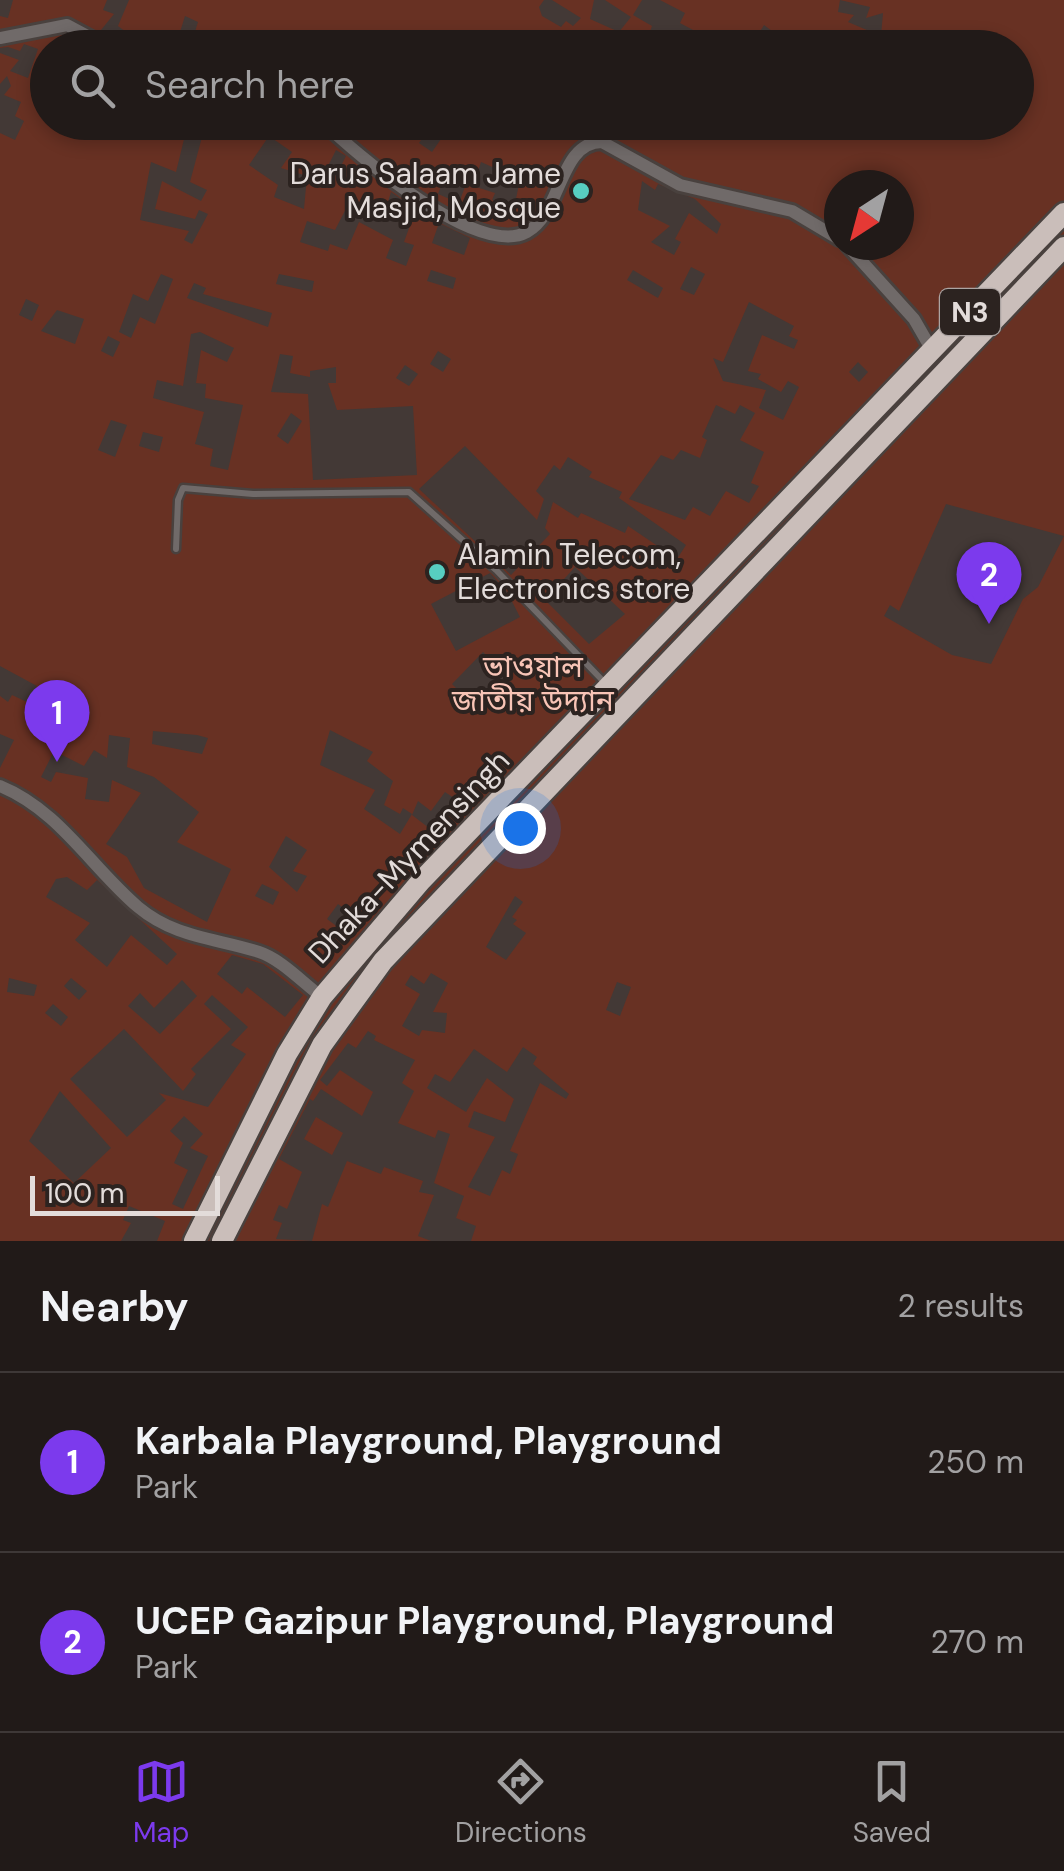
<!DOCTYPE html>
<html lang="en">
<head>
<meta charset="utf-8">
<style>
	:root { --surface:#211a18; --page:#292321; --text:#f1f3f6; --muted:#a2a1a2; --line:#3e3837; --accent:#7c3aed }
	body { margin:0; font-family:"DM Sans","Noto Sans Bengali",sans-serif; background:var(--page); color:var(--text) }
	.compass { position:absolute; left:824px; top:170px; width:90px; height:90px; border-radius:50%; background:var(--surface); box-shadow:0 5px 15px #0003; rotate:216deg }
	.scale { position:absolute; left:30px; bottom:25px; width:190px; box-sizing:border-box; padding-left:10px; border:5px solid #e3dcda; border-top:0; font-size:28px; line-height:35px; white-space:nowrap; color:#e3dcda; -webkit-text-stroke:8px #2c2320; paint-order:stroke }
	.you { position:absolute; left:520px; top:828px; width:35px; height:35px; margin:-25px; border:8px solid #fff; border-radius:50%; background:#1a73e8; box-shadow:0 0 0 15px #1a73e833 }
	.badge { display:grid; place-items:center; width:65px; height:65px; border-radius:50%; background:var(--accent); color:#fff; font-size:32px; font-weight:700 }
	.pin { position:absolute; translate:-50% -82px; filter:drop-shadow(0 2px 5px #0008) }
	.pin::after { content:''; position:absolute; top:52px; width:35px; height:30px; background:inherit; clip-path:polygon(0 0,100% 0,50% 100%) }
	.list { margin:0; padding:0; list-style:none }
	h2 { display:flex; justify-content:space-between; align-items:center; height:130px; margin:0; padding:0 40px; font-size:42px }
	h2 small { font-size:32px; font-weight:400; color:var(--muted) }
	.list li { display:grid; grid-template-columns:65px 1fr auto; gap:30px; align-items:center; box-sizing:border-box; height:180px; padding:0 40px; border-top:2px solid var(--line) }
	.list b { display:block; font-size:38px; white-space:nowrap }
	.list p { margin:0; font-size:32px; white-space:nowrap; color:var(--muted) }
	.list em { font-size:32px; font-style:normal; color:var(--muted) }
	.icon { flex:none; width:55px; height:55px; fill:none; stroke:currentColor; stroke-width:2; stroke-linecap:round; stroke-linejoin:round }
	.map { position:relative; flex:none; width:1064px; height:1241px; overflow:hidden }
	.search { position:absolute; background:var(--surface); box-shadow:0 5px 15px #0003; left:30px; right:30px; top:30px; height:110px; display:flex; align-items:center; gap:25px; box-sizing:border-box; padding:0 35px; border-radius:55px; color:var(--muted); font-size:38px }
	.sheet { height:490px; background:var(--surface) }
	nav { display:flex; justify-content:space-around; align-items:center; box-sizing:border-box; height:140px; border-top:2px solid var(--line); background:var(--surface); font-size:28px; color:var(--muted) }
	nav a { display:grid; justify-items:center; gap:5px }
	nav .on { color:var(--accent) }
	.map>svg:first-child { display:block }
	.green { fill:#683123; fill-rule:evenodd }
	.building { fill:#433936; fill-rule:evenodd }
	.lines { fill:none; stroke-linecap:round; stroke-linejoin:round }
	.service-casing { stroke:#49413e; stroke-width:11 }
	.minor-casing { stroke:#49413e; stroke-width:18 }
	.trunk-casing { stroke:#49413e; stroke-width:25 }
	.service { stroke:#706a69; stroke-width:6 }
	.minor { stroke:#706a69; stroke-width:12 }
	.trunk { stroke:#cabeba; stroke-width:20 }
	.poi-dot { fill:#57cec1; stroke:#2c2320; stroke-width:4 }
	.labels { text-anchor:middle; stroke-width:8; stroke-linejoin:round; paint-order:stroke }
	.shield { fill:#2c2320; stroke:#aca4a2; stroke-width:2.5 }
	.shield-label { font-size:28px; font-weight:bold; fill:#e3dcda }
	.poi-label { font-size:30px; fill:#e3dcda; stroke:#2c2320; text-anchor:end }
	.park-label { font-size:30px; fill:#f8c4b6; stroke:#2c2320 }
	.street-label { font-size:30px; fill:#e3dcda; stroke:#2c2320 }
</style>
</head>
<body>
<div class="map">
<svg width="1064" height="1241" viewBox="0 0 1064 1241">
	<rect width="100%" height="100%" fill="#2c2320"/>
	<!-- green -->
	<path class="green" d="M 0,0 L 1064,0 L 1064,1241 L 0,1241 ZM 48,48 L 1016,48 L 1016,122 L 48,122 ZM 839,185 L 899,185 L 899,245 L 839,245 Z"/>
	<!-- building -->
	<g class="building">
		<polygon points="0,0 13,0 8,18 0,16"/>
		<polygon points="107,0 129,0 118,26 130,35 123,43 101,30 114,14 103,10"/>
		<polygon points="544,0 552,0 581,18 573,26 566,21 561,27 542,16 539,7"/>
		<polygon points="594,0 605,0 631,17 619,32 590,19"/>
		<polygon points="642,0 660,0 685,13 680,23 708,38 703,48 679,44 672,48 658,39 655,48 644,48 652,26 633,15"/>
		<polygon points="840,0 870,7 866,18 883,13 881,36 848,22 854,15 838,12"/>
		<polygon points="185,16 198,22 190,48 175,48"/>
		<polygon points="764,25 772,31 761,48 750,48"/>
		<polygon points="24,44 38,49 28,78 10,71 19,60 0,53 0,48 8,47 20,51"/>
		<polygon points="7,76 11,86 4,95 21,102 15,116 24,121 15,140 0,133 0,84"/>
		<polygon points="209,122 235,122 247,129 243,138"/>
		<polygon points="516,122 548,122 543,134"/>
		<polygon points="428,130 441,139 432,152 419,143"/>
		<polygon points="186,131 202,137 190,182 207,190 201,201 162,181 155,209 195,219 199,210 208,214 192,244 184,240 189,231 140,220 151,162 176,172"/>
		<polygon points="269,136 292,152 281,168 307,176 304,209 274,197 278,185 249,165"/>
		<polygon points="336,150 346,156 336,176 326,170"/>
		<polygon points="481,162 520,179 514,209 492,200 495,193 473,186"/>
		<polygon points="448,168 469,176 459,203 438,194"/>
		<polygon points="642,181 655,190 658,184 695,199 721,224 717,234 689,213 675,239 681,242 674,255 651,242 670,226 638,210"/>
		<polygon points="391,192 416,209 404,242 414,245 406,266 386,258 393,240 359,222 347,250 330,244 328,251 300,242 307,221 335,230 350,201 384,215"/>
		<polygon points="439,223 470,238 464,255 432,243"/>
		<polygon points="691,267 705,274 694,295 680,289"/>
		<polygon points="431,270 456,278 453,289 427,281"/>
		<polygon points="633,270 663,288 658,298 627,280"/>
		<polygon points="161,274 173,279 155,324 140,317 131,338 119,332 133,294 148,301"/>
		<polygon points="279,274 314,281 312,292 276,284"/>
		<polygon points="194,283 206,288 203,294 272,313 268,327 187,298"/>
		<polygon points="26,299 39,305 32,321 19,315"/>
		<polygon points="749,302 794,326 789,336 798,340 794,349 762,335 748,371 761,374 758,379 781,392 788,381 799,387 783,420 759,408 766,390 723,381 713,358 723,362"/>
		<polygon points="57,310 84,319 75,344 41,331"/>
		<polygon points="200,332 234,348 227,362 201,350 196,383 206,384 205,398 243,405 228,470 210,466 213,449 195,444 204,412 153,398 157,380 183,386 191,334"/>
		<polygon points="108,336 120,342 113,357 101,351"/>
		<polygon points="438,351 451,359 443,372 430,364"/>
		<polygon points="280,354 293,356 290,373 310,377 310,371 336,367 336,383 328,383 337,410 413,406 417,475 313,480 308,394 271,392"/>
		<polygon points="858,362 868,372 859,382 849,372"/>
		<polygon points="405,365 418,374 409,386 396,378"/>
		<polygon points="716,405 735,414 740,405 755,413 740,440 764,452 751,483 759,486 749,503 726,491 710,516 693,507 685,520 629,499 661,455 673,460 681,450 700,458 707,440 702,437"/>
		<polygon points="291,413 302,421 288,444 277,436"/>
		<polygon points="111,420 127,425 115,457 98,450"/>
		<polygon points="143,432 163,437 159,452 139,446"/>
		<polygon points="465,446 537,520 544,499 536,491 554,465 560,470 568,457 592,472 589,477 622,492 619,498 686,545 677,559 628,526 625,533 581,513 578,518 553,502 545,528 550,534 511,575 419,489"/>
		<polygon points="946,504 1064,536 1038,587 1023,599 991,664 952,655 884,616 890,605 899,611"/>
		<polygon points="575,567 625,614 589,644 545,600"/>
		<polygon points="490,573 506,590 520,617 456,651 431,604"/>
		<polygon points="483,652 508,675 476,708 452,684"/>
		<polygon points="0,666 37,686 29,703 12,695 8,702 0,696"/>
		<polygon points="330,730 373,752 367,761 393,781 384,805 400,814 403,808 412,814 400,834 364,809 375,790 320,765"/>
		<polygon points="153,731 197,735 208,738 202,754 152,744"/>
		<polygon points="0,734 14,740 0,768"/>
		<polygon points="109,735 130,738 127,767 154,777 199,812 177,842 231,869 207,922 144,888 127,857 106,844 141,793 112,780 109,802 85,799 88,778 56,772 51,782 41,777 54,751 84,766 94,750 107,758"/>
		<polygon points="445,792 460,802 454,812 446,806 429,828 412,815 418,801 431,811"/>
		<polygon points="286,836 307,850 293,871 307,876 297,892 269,867"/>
		<polygon points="67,877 87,890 97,880 177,954 167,965 131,935 107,967 75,940 90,923 46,897 56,879"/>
		<polygon points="262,884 279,892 273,905 255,896"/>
		<polygon points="515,896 523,902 512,917 517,920 513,924 526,933 506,960 486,947"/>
		<polygon points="338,904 358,919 347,934 327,919"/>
		<polygon points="232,955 263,964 303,995 285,1017 247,987 242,994 217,974"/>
		<polygon points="431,973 448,983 433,1012 447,1013 445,1033 422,1030 419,1036 402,1026 420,994 405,985 411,975 424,984"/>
		<polygon points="9,978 37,985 34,996 7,992"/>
		<polygon points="71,978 87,991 79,1000 64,986"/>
		<polygon points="182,980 197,996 160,1034 128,1006 140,993 154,1008"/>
		<polygon points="617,982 631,987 620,1016 606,1010"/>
		<polygon points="212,995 248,1027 231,1045 246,1054 208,1107 159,1093 166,1100 127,1137 70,1079 124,1029 183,1091 196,1074 191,1069 231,1029 204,1004"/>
		<polygon points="53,1004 68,1017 61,1026 45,1013"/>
		<path d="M 368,1031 L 376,1036 L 374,1040 L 415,1060 L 402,1083 L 414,1091 L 398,1123 L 435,1138 L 438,1130 L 450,1134 L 434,1183 L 464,1196 L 456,1218 L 476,1226 L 471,1241 L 431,1241 L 418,1236 L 434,1195 L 419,1192 L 423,1181 L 384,1167 L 381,1174 L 347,1161 L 328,1207 L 322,1204 L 312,1241 L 276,1239 L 282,1223 L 273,1220 L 279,1205 L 287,1209 L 302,1172 L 279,1159 L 310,1099 L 313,1101 L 321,1089 L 362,1116 L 373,1092 L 340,1070 L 327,1086 L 320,1080 L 348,1043 L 356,1048 ZM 316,1117 L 343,1133 L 332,1155 L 304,1139 Z"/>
		<polygon points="523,1047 537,1057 533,1064 569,1094 566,1099 540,1083 510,1151 518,1154 510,1174 502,1170 490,1196 468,1187 495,1137 468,1127 474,1111 505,1122 514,1099 487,1078 466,1112 427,1088 435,1074 450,1082 474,1049 507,1072"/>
		<polygon points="60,1091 111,1148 74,1183 29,1141"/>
		<polygon points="184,1116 203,1134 190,1148 208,1156 183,1209 172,1204 188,1170 174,1163 183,1143 170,1131"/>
		<polygon points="129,1206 165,1221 157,1241 121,1241 131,1223 123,1220"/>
	</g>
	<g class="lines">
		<!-- service casing -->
		<g class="service-casing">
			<polyline id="service" points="176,549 178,500 183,488 253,494 409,492 496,570 605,683"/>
		</g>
		<!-- minor casing -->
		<g class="minor-casing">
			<g id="minor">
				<polyline points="0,38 67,25 110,48"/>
				<path d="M 323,122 C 357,155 478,259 527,232 C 562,213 559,142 602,142 L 680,185 L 792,211 L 839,239"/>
				<polyline points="847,245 914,319 933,352"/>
				<path d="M 0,786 C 59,810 91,867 138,907 C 175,938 216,938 259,952 C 281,959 303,983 322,997"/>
			</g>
		</g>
		<!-- trunk casing -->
		<g class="trunk-casing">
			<g id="trunk">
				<polyline points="194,1241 287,1054 322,997 421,881 1064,213"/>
				<polyline points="222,1241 322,1045 383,961 1064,247"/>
			</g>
		</g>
		<!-- service -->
		<use href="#service" class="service"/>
		<!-- minor -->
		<use href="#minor" class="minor"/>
		<!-- trunk -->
		<use href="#trunk" class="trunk"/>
	</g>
	<!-- markers -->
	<g class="poi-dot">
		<circle cx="581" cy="191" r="10"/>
		<circle cx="437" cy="572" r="10"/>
	</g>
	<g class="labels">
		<!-- shield labels -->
		<rect class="shield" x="940" y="289" width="60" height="46" rx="8"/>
		<g class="shield-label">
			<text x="970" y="322">N3</text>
		</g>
		<!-- poi labels -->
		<g class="poi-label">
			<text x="561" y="184">Darus Salaam Jame<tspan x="561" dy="34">Masjid, Mosque</tspan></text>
			<text x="457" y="565" text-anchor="start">Alamin Telecom,<tspan x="457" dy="34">Electronics store</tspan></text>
		</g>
		<!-- park labels -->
		<g class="park-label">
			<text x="533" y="677">ভাওয়াল<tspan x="533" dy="34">জাতীয় উদ্যান</tspan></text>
		</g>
		<!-- street labels -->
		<g class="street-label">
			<text transform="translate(409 857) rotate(-47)" y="10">Dhaka-Mymensingh</text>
		</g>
	</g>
</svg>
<svg class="compass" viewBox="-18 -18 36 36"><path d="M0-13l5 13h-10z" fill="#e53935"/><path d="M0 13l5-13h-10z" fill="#a2a1a2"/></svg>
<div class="scale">100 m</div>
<div class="you"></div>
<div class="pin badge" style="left:57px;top:762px">1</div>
<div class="pin badge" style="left:989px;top:624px">2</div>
<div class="search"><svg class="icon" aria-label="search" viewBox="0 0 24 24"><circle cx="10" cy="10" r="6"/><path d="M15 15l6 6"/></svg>Search here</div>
</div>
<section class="sheet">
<h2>Nearby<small>2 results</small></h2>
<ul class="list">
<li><span class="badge">1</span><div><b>Karbala Playground, Playground</b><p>Park</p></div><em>250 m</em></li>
<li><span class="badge">2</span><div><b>UCEP Gazipur Playground, Playground</b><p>Park</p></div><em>270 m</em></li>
</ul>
</section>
<nav>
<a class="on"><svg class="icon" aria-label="map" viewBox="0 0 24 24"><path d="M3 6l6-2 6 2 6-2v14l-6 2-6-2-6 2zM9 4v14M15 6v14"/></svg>Map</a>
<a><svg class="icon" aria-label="directions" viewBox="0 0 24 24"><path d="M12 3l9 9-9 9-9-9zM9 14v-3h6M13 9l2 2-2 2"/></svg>Directions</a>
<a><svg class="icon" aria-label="saved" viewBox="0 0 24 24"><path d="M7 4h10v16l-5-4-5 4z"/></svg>Saved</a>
</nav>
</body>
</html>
